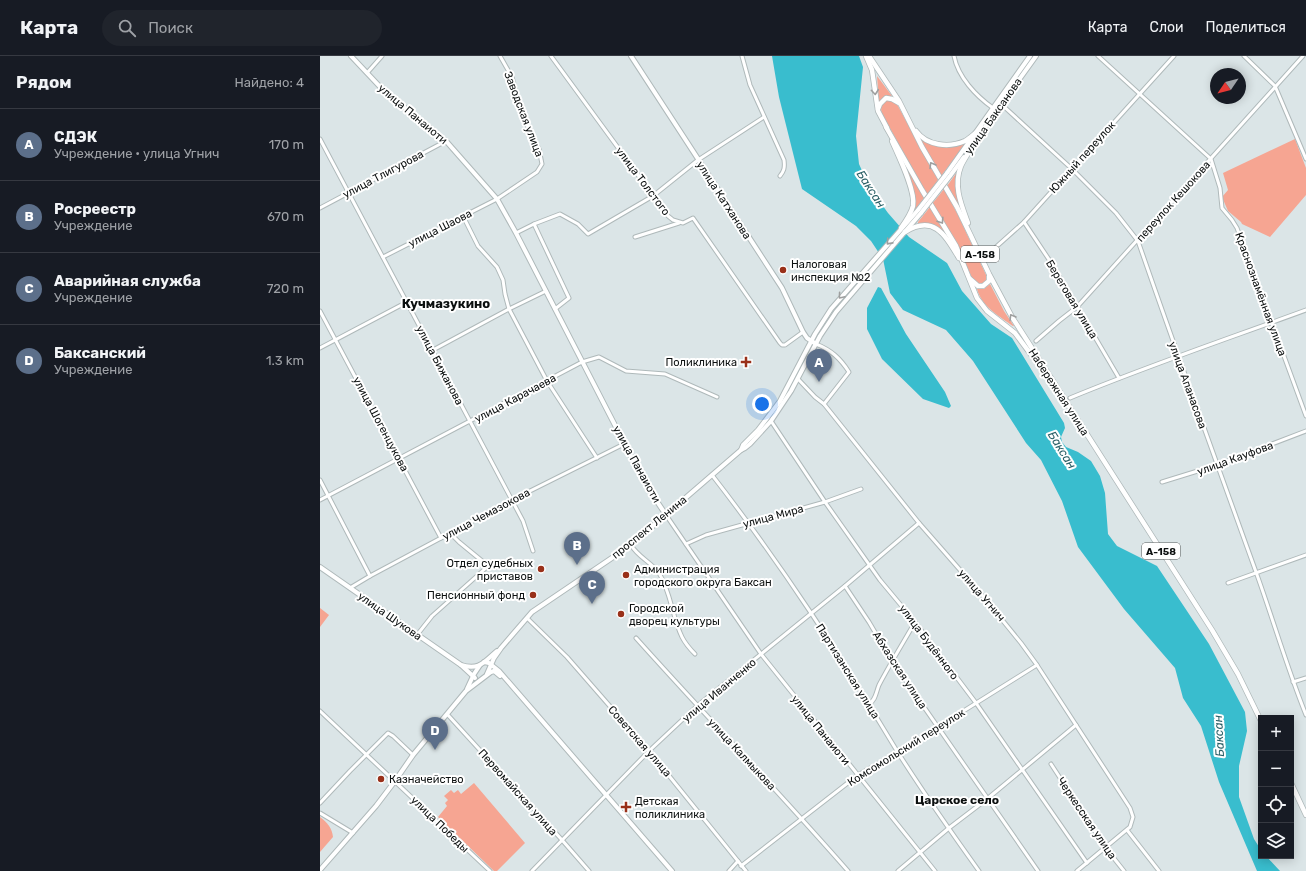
<!DOCTYPE html>
<html lang="ru">
<head>
<meta charset="utf-8">
<style>
	:root { --surface:#171b24; --page:#20242c; --text:#f1f3f6; --muted:#9ea1a6; --line:#363941; --accent:#0f766e }
	body { margin:0; font-family:Rubik,sans-serif; background:var(--page); color:var(--text) }
	.controls { position:absolute; right:12px; bottom:12px; display:grid; overflow:hidden; border-radius:0px; box-shadow:0 2px 10px #0003 }
	.controls button { width:36px; height:36px; display:grid; place-items:center; padding:0; border:0; border-bottom:1px solid var(--line); background:var(--surface); color:var(--text); font:20px sans-serif }
	.compass { position:absolute; left:890px; top:12px; width:36px; height:36px; border-radius:50%; background:var(--surface); box-shadow:0 2px 10px #0003; rotate:235deg }
	.you { position:absolute; left:442px; top:348px; width:14px; height:14px; margin:-10px; border:3px solid #fff; border-radius:50%; background:#1a73e8; box-shadow:0 0 0 6px #1a73e833 }
	.badge { display:grid; place-items:center; width:26px; height:26px; border-radius:50%; background:var(--accent); color:#fff; font-size:13px; font-weight:700 }
	.pin { position:absolute; translate:-50% -33px; filter:drop-shadow(0 1px 2px #0008) }
	.pin::after { content:''; position:absolute; top:21px; width:14px; height:12px; background:inherit; clip-path:polygon(0 0,100% 0,50% 100%) }
	.list { margin:0; padding:0; list-style:none }
	h2 { display:flex; justify-content:space-between; align-items:center; height:52px; margin:0; padding:0 16px; font-size:17px }
	h2 small { font-size:13px; font-weight:400; color:var(--muted) }
	.list li { display:grid; grid-template-columns:26px 1fr auto; gap:12px; align-items:center; box-sizing:border-box; height:72px; padding:0 16px; border-top:1px solid var(--line) }
	.list b { display:block; font-size:15px; white-space:nowrap }
	.list p { margin:0; font-size:13px; white-space:nowrap; color:var(--muted) }
	.list em { font-size:13px; font-style:normal; color:var(--muted) }
	.icon { flex:none; width:22px; height:22px; fill:none; stroke:currentColor; stroke-width:2; stroke-linecap:round; stroke-linejoin:round }
	.map { position:relative; flex:none; width:986px; height:815px; overflow:hidden }
	header { display:flex; align-items:center; gap:24px; box-sizing:border-box; height:56px; padding:0 20px; background:var(--surface); border-bottom:1px solid var(--line) }
	header strong { font-size:19px }
	nav { display:flex; gap:22px; margin-inline-start:auto; font-size:14px }
	.search { width:280px; height:36px; background:var(--page); display:flex; align-items:center; gap:10px; box-sizing:border-box; padding:0 14px; border-radius:22px; color:var(--muted); font-size:15px }
	main { display:flex }
	aside { flex:1; background:var(--surface) }
	.map>svg:first-child { display:block }
	.green { fill:#f6a592 }
	.water { fill:#39bdce }
	.lines { fill:none; stroke-linecap:round; stroke-linejoin:round }
	.street-casing { stroke:#afb9ba; stroke-width:5 }
	.secondary-casing { stroke:#afb9ba; stroke-width:6 }
	.primary-casing { stroke:#afb9ba; stroke-width:6 }
	.street { stroke:#fff; stroke-width:3 }
	.secondary { stroke:#fff; stroke-width:4 }
	.primary { stroke:#fff; stroke-width:4.5 }
	.secondary-bridge-casing { stroke:#afb9ba; stroke-width:6; stroke-linecap:butt }
	.secondary-bridge { stroke:#fff; stroke-width:4 }
	.oneway { stroke:#9e9f9f }
	.poi-dot { fill:#993019; stroke:#fff; stroke-width:1.5 }
	.labels { text-anchor:middle; stroke-width:4; stroke-linejoin:round; paint-order:stroke }
	.shield { fill:#fff; stroke:#555858; stroke-width:1 }
	.shield-label { font-size:10px; font-weight:bold; fill:#0c1010 }
	.street-label { font-size:11px; fill:#0c1010; stroke:#fff }
	.poi-label { font-size:11px; fill:#0c1010; stroke:#fff; text-anchor:start }
	.water-label { font-size:12px; font-style:italic; fill:#2a5f66; stroke:#fff }
	.neighbourhood-label { font-size:12px; font-weight:bold; fill:#0c1010; stroke:#fff }
	.quarter-label { font-size:13px; font-weight:bold; fill:#0c1010; stroke:#fff }
</style>
</head>
<body>
<header>
<strong>Карта</strong>
<div class="search"><svg class="icon" aria-label="search" viewBox="0 0 24 24"><circle cx="10" cy="10" r="6"/><path d="M15 15l6 6"/></svg>Поиск</div>
<nav><a>Карта</a><a>Слои</a><a>Поделиться</a></nav>
</header>
<main>
<aside>
<h2>Рядом<small>Найдено: 4</small></h2>
<ul class="list">
<li><span class="badge" style="background:#5c6f8a">A</span><div><b>СДЭК</b><p>Учреждение · улица Угнич</p></div><em>170 m</em></li>
<li><span class="badge" style="background:#5c6f8a">B</span><div><b>Росреестр</b><p>Учреждение</p></div><em>670 m</em></li>
<li><span class="badge" style="background:#5c6f8a">C</span><div><b>Аварийная служба</b><p>Учреждение</p></div><em>720 m</em></li>
<li><span class="badge" style="background:#5c6f8a">D</span><div><b>Баксанский</b><p>Учреждение</p></div><em>1.3 km</em></li>
</ul>
</aside>
<div class="map">
<svg width="986" height="815" viewBox="0 0 986 815">
	<rect width="100%" height="100%" fill="#dbe5e7"/>
	<!-- green -->
	<g class="green">
		<polygon points="557,20 572,40 563,42 559,46"/>
		<path d="M 568,44 L 575,46 L 578,50 L 618,124 L 607,139 L 562,58 C 560,51 561,47 568,44 Z"/>
		<path d="M 600,83 C 616,92 627,93 644,87 L 645,89 L 621,120 Z"/>
		<polygon points="975,83 986,112 986,139 950,181 922,168 921,166 908,155 902,141 908,134 903,117"/>
		<polygon points="576,92 604,142 593,156 595,145"/>
		<path d="M 637,116 L 638,117 C 634,136 637,143 644,161 L 627,130 Z"/>
		<polygon points="624,133 638,159 667,221 667,225 665,228 658,229 653,224 636,186 612,148"/>
		<polygon points="610,151 635,192 622,175 598,168 598,166"/>
		<path d="M 670,228 L 684,255 L 694,270 L 693,270 C 679,260 662,251 657,233 L 664,233 Z"/>
		<polygon points="0,552 9,559 0,571"/>
		<polygon points="154,727 205,787 177,815 174,815 118,761 127,750 125,747 128,744 124,740 131,734 134,737 138,734 141,738"/>
		<path d="M 0,761 C 7,766 12,772 13,781 L 0,796 Z"/>
	</g>
	<!-- water -->
	<g class="water">
		<polygon points="452,0 539,0 543,11 536,80 539,108 550,132 568,157 589,181 627,207 642,235 671,268 692,282 744,367 745,372 741,381 742,386 746,391 758,396 771,405 780,420 785,437 788,478 797,490 837,510 889,588 925,656 927,675 919,710 919,741 934,783 941,794 941,800 946,800 960,815 937,815 899,726 881,670 863,642 855,612 804,553 758,491 742,445 721,404 706,387 653,305 626,274 583,254 570,237 563,203 551,185 536,170 482,133 459,41"/>
		<polygon points="558,231 561,232 586,278 625,336 631,350 629,352 603,343 562,303 547,273 547,252"/>
	</g>
	<g class="lines">
		<!-- street casing -->
		<g class="street-casing">
			<g id="street">
				<polyline points="231,0 348,160 353,164 363,167 373,162 460,287 462,289 465,289 483,276"/>
				<path d="M 422,0 L 430,29 L 464,104 C 465,112 464,115 460,120"/>
				<path d="M 634,0 C 638,21 656,40 673,52"/>
				<polyline points="778,0 891,103 900,132 902,152 912,164 917,172 986,360"/>
				<polyline points="924,0 955,30 986,103"/>
				<polyline points="47,17 62,0"/>
				<path d="M 680,47 L 752,113 L 796,157 L 818,185 C 856,295 896,405 936,516 C 953,563 967,612 986,659"/>
				<polyline points="0,83 203,465 213,495"/>
				<polyline points="0,152 126,85"/>
				<polyline points="143,160 158,190 177,211 183,224 185,238 189,253 227,325 277,402"/>
				<polyline points="704,166 732,208 799,322"/>
				<polyline points="214,168 249,242 235,253"/>
				<polyline points="196,177 214,168 240,158 258,168 268,178 333,140 378,104 444,61"/>
				<polyline points="315,181 359,167"/>
				<polyline points="667,199 704,166 854,0"/>
				<polyline points="63,201 177,143 217,116 222,108 219,93 202,59 192,21 180,0"/>
				<polyline points="0,255 121,482"/>
				<polyline points="716,285 739,265 757,251 983,0"/>
				<path d="M 496,288 C 511,294 520,302 529,316 L 504,348"/>
				<polyline points="0,292 87,246"/>
				<polyline points="113,294 189,253 226,235"/>
				<polyline points="478,323 495,341 504,348 599,467 662,539 701,587 717,609 810,752 813,761 810,771 757,815"/>
				<path d="M 750,342 C 827,310 907,283 986,254"/>
				<polyline points="451,365 505,446 560,524 595,566 656,647 767,807"/>
				<path d="M 392,419 C 427,464 459,509 491,557 C 521,602 549,649 577,695 C 603,736 631,776 659,815"/>
				<polyline points="0,424 50,520"/>
				<polyline points="842,426 897,409 986,375"/>
				<polyline points="0,444 262,306 279,301 306,315 345,318 397,341"/>
				<polyline points="346,459 441,598 615,815"/>
				<polyline points="366,488 386,479 505,446 541,433"/>
				<path d="M 311,489 C 318,501 331,506 339,517 C 351,536 352,561 362,581 C 365,587 370,593 375,598"/>
				<polyline points="908,527 986,499"/>
				<polyline points="525,530 549,566 572,605 718,815"/>
				<polyline points="30,532 50,520 192,444 304,388"/>
				<polyline points="207,562 247,601 329,695 426,815"/>
				<polyline points="97,579 112,560 167,511 167,509 139,486 130,477"/>
				<path d="M 316,582 C 386,660 459,736 528,815"/>
				<polyline points="973,626 986,622"/>
				<path d="M 549,648 C 556,644 556,636 559,629 C 570,608 583,587 595,566"/>
				<polyline points="0,655 170,815"/>
				<polyline points="127,658 242,784 269,815"/>
				<polyline points="731,708 785,791 804,815"/>
				<polyline points="0,747 30,715 68,677 73,680 93,699"/>
				<polyline points="0,757 33,777"/>
				<polyline points="807,774 839,815"/>
				<polyline points="421,810 538,719 578,696 717,609"/>
				<polyline points="212,815 329,695 377,650 525,530 599,467"/>
				<polyline points="409,815 418,805"/>
				<polyline points="578,815 629,772 667,743 756,669"/>
			</g>
		</g>
		<!-- secondary casing -->
		<g class="secondary-casing">
			<g id="secondary">
				<polyline points="31,0 64,35 126,85 177,143 196,177 317,412 330,435 346,459"/>
				<polyline points="311,0 462,232 483,276 487,282 496,288"/>
				<polyline points="650,92 716,0"/>
				<polyline points="627,117 710,0"/>
				<polyline points="630,120 644,101"/>
				<polyline points="421,394 423,389 438,374 460,345 495,278 511,253 598,154"/>
				<path d="M 0,511 L 141,609 C 159,615 164,606 177,595"/>
				<polyline points="164,606 169,607 179,615 352,815"/>
				<polyline points="141,609 155,622"/>
				<polyline points="167,618 174,602 181,592 212,556 311,489 421,394 425,392 430,388 451,365 471,335 500,280 516,256 601,157"/>
				<polyline points="147,633 154,618 160,609"/>
				<polyline points="0,814 56,750 75,725 93,699 146,635 171,616 174,615 180,620"/>
			</g>
		</g>
		<!-- primary casing -->
		<g class="primary-casing">
			<g id="primary">
				<polyline points="546,0 552,14 558,55 567,72"/>
				<polyline points="549,0 579,45 602,91 637,151 651,180 669,218 692,261 892,574 918,618 941,665"/>
				<polyline points="558,53 560,48 566,42 572,43 579,47"/>
				<polyline points="566,71 602,134 636,190 657,242 667,255 695,277 721,312"/>
				<path d="M 596,75 C 607,90 629,92 645,85 C 650,82 654,78 658,75"/>
				<path d="M 572,85 C 578,99 596,135 593,150 C 591,158 586,165 581,172"/>
				<path d="M 648,167 C 641,148 633,130 641,110 C 644,103 649,97 652,90"/>
				<path d="M 585,176 C 614,158 625,179 639,202"/>
				<polyline points="650,223 658,230 663,230 669,225 669,220"/>
				<polyline points="971,727 986,759"/>
			</g>
		</g>
		<!-- street -->
		<use href="#street" class="street"/>
		<!-- secondary -->
		<use href="#secondary" class="secondary"/>
		<!-- primary -->
		<use href="#primary" class="primary"/>
		<!-- secondary-bridge casing -->
		<g class="secondary-bridge-casing">
			<g id="secondary-bridge">
				<polyline points="598,154 627,117"/>
				<polyline points="601,157 630,120"/>
			</g>
		</g>
		<!-- secondary-bridge -->
		<use href="#secondary-bridge" class="secondary-bridge"/>
	</g>
	<!-- one-way arrows -->
	<defs><path id="oneway-chevron" d="M-2-3.5L2.5 0L-2 3.5" fill="none" stroke-width="1.6" stroke-linecap="round" stroke-linejoin="round"/></defs>
	<g class="oneway">
		<use href="#oneway-chevron" transform="translate(555 36) rotate(85)"/>
		<use href="#oneway-chevron" transform="translate(612 109) rotate(-121)"/>
		<use href="#oneway-chevron" transform="translate(621 165) rotate(57)"/>
		<use href="#oneway-chevron" transform="translate(569 186) rotate(132)"/>
		<use href="#oneway-chevron" transform="translate(521 240) rotate(130)"/>
		<use href="#oneway-chevron" transform="translate(692 261) rotate(-121)"/>
	</g>
	<!-- markers -->
	<g class="poi-dot">
		<circle cx="463" cy="214" r="4"/>
		<path d="M424 300h4v4h4v4h-4v4h-4v-4h-4v-4h4z"/>
		<circle cx="221" cy="513" r="4"/>
		<circle cx="306" cy="519" r="4"/>
		<circle cx="213" cy="539" r="4"/>
		<circle cx="301" cy="558" r="4"/>
		<circle cx="61" cy="723" r="4"/>
		<path d="M304 745h4v4h4v4h-4v4h-4v-4h-4v-4h4z"/>
	</g>
	<g class="labels">
		<!-- shield labels -->
		<g class="shield">
			<rect x="641" y="190" width="38" height="16" rx="3"/>
			<rect x="822" y="487" width="38" height="16" rx="3"/>
		</g>
		<g class="shield-label">
			<text x="660" y="202">А-158</text>
			<text x="841" y="499">А-158</text>
		</g>
		<!-- street labels -->
		<g class="street-label">
			<text transform="translate(93 58) rotate(40)" y="4">улица Панаиоти</text>
			<text transform="translate(204 58) rotate(69)" y="4">Заводская улица</text>
			<text transform="translate(673 60) rotate(-55)" y="4">улица Баксанова</text>
			<text transform="translate(762 101) rotate(-48)" y="4">Южный переулок</text>
			<text transform="translate(63 118) rotate(-28)" y="4">улица Тлигурова</text>
			<text transform="translate(323 125) rotate(53)" y="4">улица Толстого</text>
			<text transform="translate(404 144) rotate(57)" y="4">улица Катханова</text>
			<text transform="translate(853 145) rotate(-48)" y="4">переулок Кешокова</text>
			<text transform="translate(120 172) rotate(-27)" y="4">улица Шаова</text>
			<text transform="translate(941 238) rotate(70)" y="4">Краснознамённая улица</text>
			<text transform="translate(752 243) rotate(59)" y="4">Береговая улица</text>
			<text transform="translate(120 309) rotate(62)" y="4">улица Бижанова</text>
			<text transform="translate(868 329) rotate(70)" y="4">улица Апанасова</text>
			<text transform="translate(739 336) rotate(57)" y="4">Набережная улица</text>
			<text transform="translate(195 342) rotate(-28)" y="4">улица Карачаева</text>
			<text transform="translate(61 368) rotate(62)" y="4">улица Шогенцукова</text>
			<text transform="translate(915 402) rotate(-20)" y="4">улица Кауфова</text>
			<text transform="translate(317 408) rotate(61)" y="4">улица Панаиоти</text>
			<text transform="translate(166 458) rotate(-28)" y="4">улица Чемазокова</text>
			<text transform="translate(453 460) rotate(-15)" y="4">улица Мира</text>
			<text transform="translate(329 471) rotate(-39)" y="4">проспект Ленина</text>
			<text transform="translate(662 539) rotate(49)" y="4">улица Угнич</text>
			<text transform="translate(70 560) rotate(35)" y="4">улица Шукова</text>
			<text transform="translate(609 586) rotate(53)" y="4">улица Будённого</text>
			<text transform="translate(580 614) rotate(57)" y="4">Абхазская улица</text>
			<text transform="translate(528 615) rotate(58)" y="4">Партизанская улица</text>
			<text transform="translate(399 634) rotate(-40)" y="4">улица Иванченко</text>
			<text transform="translate(501 674) rotate(51)" y="4">улица Панаиоти</text>
			<text transform="translate(320 685) rotate(49)" y="4">Советская улица</text>
			<text transform="translate(586 691) rotate(-32)" y="4">Комсомольский переулок</text>
			<text transform="translate(422 698) rotate(47)" y="4">улица Калмыкова</text>
			<text transform="translate(198 736) rotate(48)" y="4">Первомайская улица</text>
			<text transform="translate(767 762) rotate(56)" y="4">Черкесская улица</text>
			<text transform="translate(120 768) rotate(44)" y="4">улица Победы</text>
		</g>
		<!-- poi labels -->
		<g class="poi-label">
			<text x="471" y="212">Налоговая<tspan x="471" dy="13">инспекция №2</tspan></text>
			<text x="417" y="310" text-anchor="end">Поликлиника</text>
			<text x="213" y="511" text-anchor="end">Отдел судебных<tspan x="213" dy="13">приставов</tspan></text>
			<text x="314" y="517">Администрация<tspan x="314" dy="13">городского округа Баксан</tspan></text>
			<text x="205" y="543" text-anchor="end">Пенсионный фонд</text>
			<text x="309" y="556">Городской<tspan x="309" dy="13">дворец культуры</tspan></text>
			<text x="69" y="727">Казначейство</text>
			<text x="315" y="749">Детская<tspan x="315" dy="13">поликлиника</tspan></text>
		</g>
		<!-- water labels -->
		<g class="water-label">
			<text transform="translate(551 133) rotate(57)" y="4">Баксан</text>
			<text transform="translate(742 394) rotate(58)" y="4">Баксан</text>
			<text transform="translate(899 680) rotate(-93)" y="4">Баксан</text>
		</g>
		<!-- neighbourhood labels -->
		<g class="neighbourhood-label">
			<text x="637" y="748">Царское село</text>
		</g>
		<!-- quarter labels -->
		<g class="quarter-label">
			<text x="126" y="252">Кучмазукино</text>
		</g>
	</g>
</svg>
<div class="controls">
<button>+</button>
<button>−</button>
<button><svg class="icon" aria-label="locate" viewBox="0 0 24 24"><circle cx="12" cy="12" r="6"/><path d="M12 2v4M12 18v4M2 12h4M18 12h4"/></svg></button>
<button><svg class="icon" aria-label="layers" viewBox="0 0 24 24"><path d="M12 4l9 5-9 5-9-5zM3 14l9 5 9-5"/></svg></button>
</div>
<svg class="compass" viewBox="-18 -18 36 36"><path d="M0-13l5 13h-10z" fill="#e53935"/><path d="M0 13l5-13h-10z" fill="#9ea1a6"/></svg>
<div class="you"></div>
<div class="pin badge" style="left:499px;top:326px;background:#5c6f8a">A</div>
<div class="pin badge" style="left:257px;top:509px;background:#5c6f8a">B</div>
<div class="pin badge" style="left:272px;top:548px;background:#5c6f8a">C</div>
<div class="pin badge" style="left:115px;top:694px;background:#5c6f8a">D</div>
</div>
</main>
</body>
</html>
